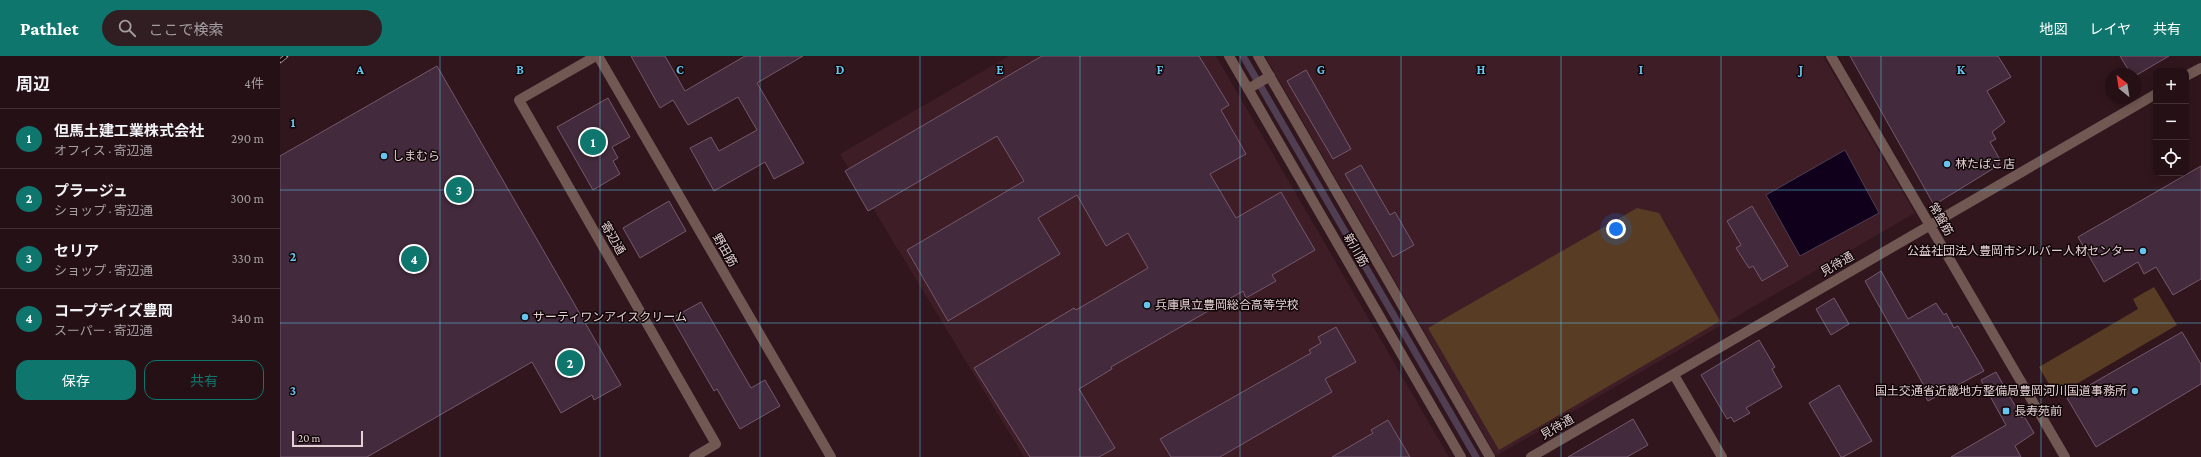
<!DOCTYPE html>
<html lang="ja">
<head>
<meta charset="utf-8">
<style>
	:root { --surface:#251016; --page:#311e23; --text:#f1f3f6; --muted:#a39da1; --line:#423035; --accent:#0f766e }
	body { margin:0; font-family:"Crimson Pro","Noto Sans JP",serif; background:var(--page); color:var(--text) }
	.controls { position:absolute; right:12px; top:12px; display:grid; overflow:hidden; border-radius:8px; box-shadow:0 2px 10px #0003 }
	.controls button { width:36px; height:36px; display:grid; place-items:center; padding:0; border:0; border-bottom:1px solid var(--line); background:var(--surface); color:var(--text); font:20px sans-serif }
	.compass { position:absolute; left:1825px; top:12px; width:36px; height:36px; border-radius:50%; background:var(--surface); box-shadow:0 2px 10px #0003; rotate:330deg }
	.scale { position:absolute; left:12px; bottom:10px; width:71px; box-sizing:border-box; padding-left:4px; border:2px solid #e4d0d3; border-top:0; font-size:11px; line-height:14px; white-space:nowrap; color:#e4d0d3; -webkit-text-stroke:3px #110608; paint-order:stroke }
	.you { position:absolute; left:1336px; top:173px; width:14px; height:14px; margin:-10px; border:3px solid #fff; border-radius:50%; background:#1a73e8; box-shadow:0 0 0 6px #1a73e833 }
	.badge { display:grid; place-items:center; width:26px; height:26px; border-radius:50%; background:var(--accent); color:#fff; font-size:13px; font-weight:700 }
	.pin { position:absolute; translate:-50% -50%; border:2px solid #fff; box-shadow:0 1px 4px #0006 }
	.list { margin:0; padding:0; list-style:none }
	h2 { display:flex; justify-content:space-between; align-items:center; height:52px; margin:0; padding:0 16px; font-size:17px }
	h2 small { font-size:13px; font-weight:400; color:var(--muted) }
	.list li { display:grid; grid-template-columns:26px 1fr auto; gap:12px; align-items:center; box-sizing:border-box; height:60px; padding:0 16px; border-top:1px solid var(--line) }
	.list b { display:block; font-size:15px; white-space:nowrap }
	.list p { margin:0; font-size:13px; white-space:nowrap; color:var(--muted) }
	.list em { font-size:13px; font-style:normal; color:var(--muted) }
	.actions { display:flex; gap:8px; padding:12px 16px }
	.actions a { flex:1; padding:9px 0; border:1px solid var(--accent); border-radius:12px; text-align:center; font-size:14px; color:var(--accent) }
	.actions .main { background:var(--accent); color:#fff }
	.icon { flex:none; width:22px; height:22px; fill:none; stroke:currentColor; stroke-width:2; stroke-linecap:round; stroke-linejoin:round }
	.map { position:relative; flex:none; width:1921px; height:401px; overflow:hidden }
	header { display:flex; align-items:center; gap:24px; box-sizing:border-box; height:56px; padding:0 20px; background:var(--accent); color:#fff }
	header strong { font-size:19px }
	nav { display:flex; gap:22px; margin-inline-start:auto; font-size:14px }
	.search { width:280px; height:36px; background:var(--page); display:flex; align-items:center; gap:10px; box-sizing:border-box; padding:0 14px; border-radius:22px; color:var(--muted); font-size:15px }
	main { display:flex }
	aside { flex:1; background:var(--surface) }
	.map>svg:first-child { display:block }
	.built { fill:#3e1d26 }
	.green { fill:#583c24 }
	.water { fill:#10001c; stroke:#503e53 }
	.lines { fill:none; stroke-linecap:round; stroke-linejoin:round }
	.stream { stroke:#503e53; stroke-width:7 }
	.building { fill:#432a3c; stroke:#74596b }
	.minor { stroke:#715853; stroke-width:10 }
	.rail-casing { stroke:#b39ea2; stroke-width:4.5 }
	.rail { stroke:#110608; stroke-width:3; stroke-dasharray:9; stroke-linecap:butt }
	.grid { fill:none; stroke:#65c5ee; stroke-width:1; stroke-opacity:0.55 }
	.poi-dot { fill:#65c5ee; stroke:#110608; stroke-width:1.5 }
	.labels { text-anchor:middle; stroke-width:3; stroke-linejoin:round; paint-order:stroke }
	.poi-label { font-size:12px; fill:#e4d0d3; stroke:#110608; text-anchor:start }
	.street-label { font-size:12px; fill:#e4d0d3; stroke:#110608 }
	.grid-label { font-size:13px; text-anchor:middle; font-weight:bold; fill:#65c5ee; stroke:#110608; stroke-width:3; stroke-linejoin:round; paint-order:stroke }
</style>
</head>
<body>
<header>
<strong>Pathlet</strong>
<div class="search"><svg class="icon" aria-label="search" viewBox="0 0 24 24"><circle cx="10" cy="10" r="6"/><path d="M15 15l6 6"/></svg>ここで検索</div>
<nav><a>地図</a><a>レイヤ</a><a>共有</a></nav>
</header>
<main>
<aside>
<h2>周辺<small>4件</small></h2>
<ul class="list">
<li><span class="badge">1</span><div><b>但馬土建工業株式会社</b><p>オフィス · 寄辺通</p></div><em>290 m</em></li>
<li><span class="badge">2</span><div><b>プラージュ</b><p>ショップ · 寄辺通</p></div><em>300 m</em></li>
<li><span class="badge">3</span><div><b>セリア</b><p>ショップ · 寄辺通</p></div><em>330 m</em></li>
<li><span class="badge">4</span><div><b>コープデイズ豊岡</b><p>スーパー · 寄辺通</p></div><em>340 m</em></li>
</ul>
<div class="actions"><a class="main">保存</a><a>共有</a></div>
</aside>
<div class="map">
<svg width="1921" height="401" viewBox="0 0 1921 401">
	<rect width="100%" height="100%" fill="#31161d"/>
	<!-- built -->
	<g class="built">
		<polygon points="729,0 936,0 1169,401 744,401 560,98"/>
		<polygon points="985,0 1543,0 1635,157 1216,400"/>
	</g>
	<!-- green -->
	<g class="green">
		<polygon points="1357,152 1379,157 1440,265 1219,394 1148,272"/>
		<polygon points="1874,231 1897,269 1776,340 1759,311 1858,253 1853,243"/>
	</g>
	<!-- water -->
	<polygon class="water" points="1565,94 1599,157 1520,200 1486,139"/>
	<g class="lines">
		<!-- stream -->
		<polyline class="stream" points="963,0 1196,401"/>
	</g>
	<!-- building -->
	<g class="building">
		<polygon points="351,0 385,0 405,35 465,0 523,0 477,27 524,107 494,123 485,106 434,135 410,92 431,81 439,95 477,74 458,41 408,69 393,44 380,52"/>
		<polygon points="762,0 919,0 949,49 941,54 966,98 930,118 956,162 1001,136 1035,194 992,219 996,225 966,242 963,235 831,311 832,313 799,333 835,392 819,401 750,401 694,312 794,252 796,254 868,212 848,177 826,190 797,139 758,162 780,198 668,265 627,194 744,125 717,80 588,155 565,115"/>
		<polygon points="1570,0 1718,0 1731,21 1707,35 1725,66 1712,76 1716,83 1710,86 1719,102 1719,109 1654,149"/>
		<polygon points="1840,0 1889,0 1855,20 1855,18 1851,18"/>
		<polygon points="157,10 341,329 314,344 312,339 281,357 252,306 87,401 0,401 0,100"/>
		<polygon points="1026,14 1071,93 1053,103 1007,25"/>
		<polygon points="328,42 350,81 332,91 338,102 333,105 340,118 313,134 277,71"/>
		<polygon points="1081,109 1110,159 1115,156 1134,189 1113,201 1065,118"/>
		<polygon points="1921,110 1921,223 1893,239 1876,211 1864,218 1858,206 1824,226 1798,181"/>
		<polygon points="389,145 406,175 360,202 343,172"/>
		<polygon points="1472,150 1508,210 1482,225 1473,210 1469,212 1456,192 1461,189 1447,165"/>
		<polygon points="1601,215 1628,263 1656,247 1664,259 1666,257 1674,272 1678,270 1704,315 1648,345 1639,330 1643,328 1585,225"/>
		<polygon points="1554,242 1569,268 1551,279 1536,253"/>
		<polygon points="421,246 471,332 485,324 500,350 460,373 437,333 434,335 392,262"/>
		<polygon points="1056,271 1076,306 1045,323 1052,336 940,401 891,401 880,383 1031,297 1029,294 1041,287 1038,281"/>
		<polygon points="1902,276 1921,308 1921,328 1816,391 1787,342"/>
		<polygon points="1479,284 1495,311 1492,313 1502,331 1466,352 1470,357 1454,366 1451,361 1447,363 1421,319"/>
		<polygon points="1716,316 1742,362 1744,360 1754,377 1735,390 1741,401 1671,401 1726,369 1701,324"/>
		<polygon points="1559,329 1592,385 1563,401 1561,401 1529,347"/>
		<polygon points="1353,363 1368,389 1347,401 1288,401"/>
		<polygon points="1108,364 1130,401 1052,401 1093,377 1091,374"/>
	</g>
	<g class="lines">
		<!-- minor -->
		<g class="minor">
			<polyline points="316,0 239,44 436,388 414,401"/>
			<polyline points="318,0 551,401"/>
			<polyline points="949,0 1181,401"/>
			<polyline points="978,0 1210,401"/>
			<polyline points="1551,0 1785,401"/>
			<polyline points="1906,20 1921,12"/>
			<polyline points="968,33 990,20"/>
			<polyline points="1394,319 1442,401"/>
			<polyline points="1251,401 1876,38"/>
		</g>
		<!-- rail casing -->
		<g class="rail-casing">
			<polyline id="rail" points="0,5 6,0"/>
		</g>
		<!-- rail -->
		<use href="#rail" class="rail"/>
	</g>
	<!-- grid -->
	<path class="grid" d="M 160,0 L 160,401M 320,0 L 320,401M 480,0 L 480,401M 640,0 L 640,401M 800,0 L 800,401M 960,0 L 960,401M 1121,0 L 1121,401M 1281,0 L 1281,401M 1441,0 L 1441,401M 1601,0 L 1601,401M 1761,0 L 1761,401M 0,134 L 1921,134M 0,267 L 1921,267"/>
	<!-- markers -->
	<g class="poi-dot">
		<circle cx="104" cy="100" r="4"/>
		<circle cx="1667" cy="108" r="4"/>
		<circle cx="1863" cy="195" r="4"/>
		<circle cx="867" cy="249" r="4"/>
		<circle cx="245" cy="261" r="4"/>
		<circle cx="1855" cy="335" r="4"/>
		<rect x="1722" y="351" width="8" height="8" rx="2"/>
	</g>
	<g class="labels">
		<!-- poi labels -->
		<g class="poi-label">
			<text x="112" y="104">しまむら</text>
			<text x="1675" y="112">林たばこ店</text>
			<text x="1855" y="199" text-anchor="end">公益社団法人豊岡市シルバー人材センター</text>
			<text x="875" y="253">兵庫県立豊岡総合高等学校</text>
			<text x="253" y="265">サーティワンアイスクリーム</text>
			<text x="1847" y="339" text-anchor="end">国土交通省近畿地方整備局豊岡河川国道事務所</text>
			<text x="1734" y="359">長寿苑前</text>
		</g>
		<!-- street labels -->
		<g class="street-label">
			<text transform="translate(1661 163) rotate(60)" y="4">常盤筋</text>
			<text transform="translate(333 182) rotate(60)" y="4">寄辺通</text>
			<text transform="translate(445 194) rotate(60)" y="4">野田筋</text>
			<text transform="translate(1076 194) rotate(60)" y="4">新川筋</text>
			<text transform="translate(1557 208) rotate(-30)" y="4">見待通</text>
			<text transform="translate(1277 371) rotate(-30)" y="4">見待通</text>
		</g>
	</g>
	<g class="grid-label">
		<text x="80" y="18">A</text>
		<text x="240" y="18">B</text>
		<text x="400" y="18">C</text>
		<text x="560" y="18">D</text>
		<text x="720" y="18">E</text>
		<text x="880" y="18">F</text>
		<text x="1041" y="18">G</text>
		<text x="1201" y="18">H</text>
		<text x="1361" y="18">I</text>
		<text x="1521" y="18">J</text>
		<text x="1681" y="18">K</text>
		<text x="13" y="71">1</text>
		<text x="13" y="205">2</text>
		<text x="13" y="339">3</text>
	</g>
</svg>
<div class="controls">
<button>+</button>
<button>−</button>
<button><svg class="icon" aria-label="locate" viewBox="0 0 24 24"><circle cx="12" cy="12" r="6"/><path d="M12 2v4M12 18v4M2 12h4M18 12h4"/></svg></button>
</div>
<svg class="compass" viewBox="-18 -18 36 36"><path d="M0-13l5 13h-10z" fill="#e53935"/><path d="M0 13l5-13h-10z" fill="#a39da1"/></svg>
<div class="scale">20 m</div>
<div class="you"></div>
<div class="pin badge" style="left:313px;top:86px">1</div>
<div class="pin badge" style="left:290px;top:307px">2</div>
<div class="pin badge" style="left:179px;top:134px">3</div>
<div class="pin badge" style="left:134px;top:203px">4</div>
</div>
</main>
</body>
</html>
